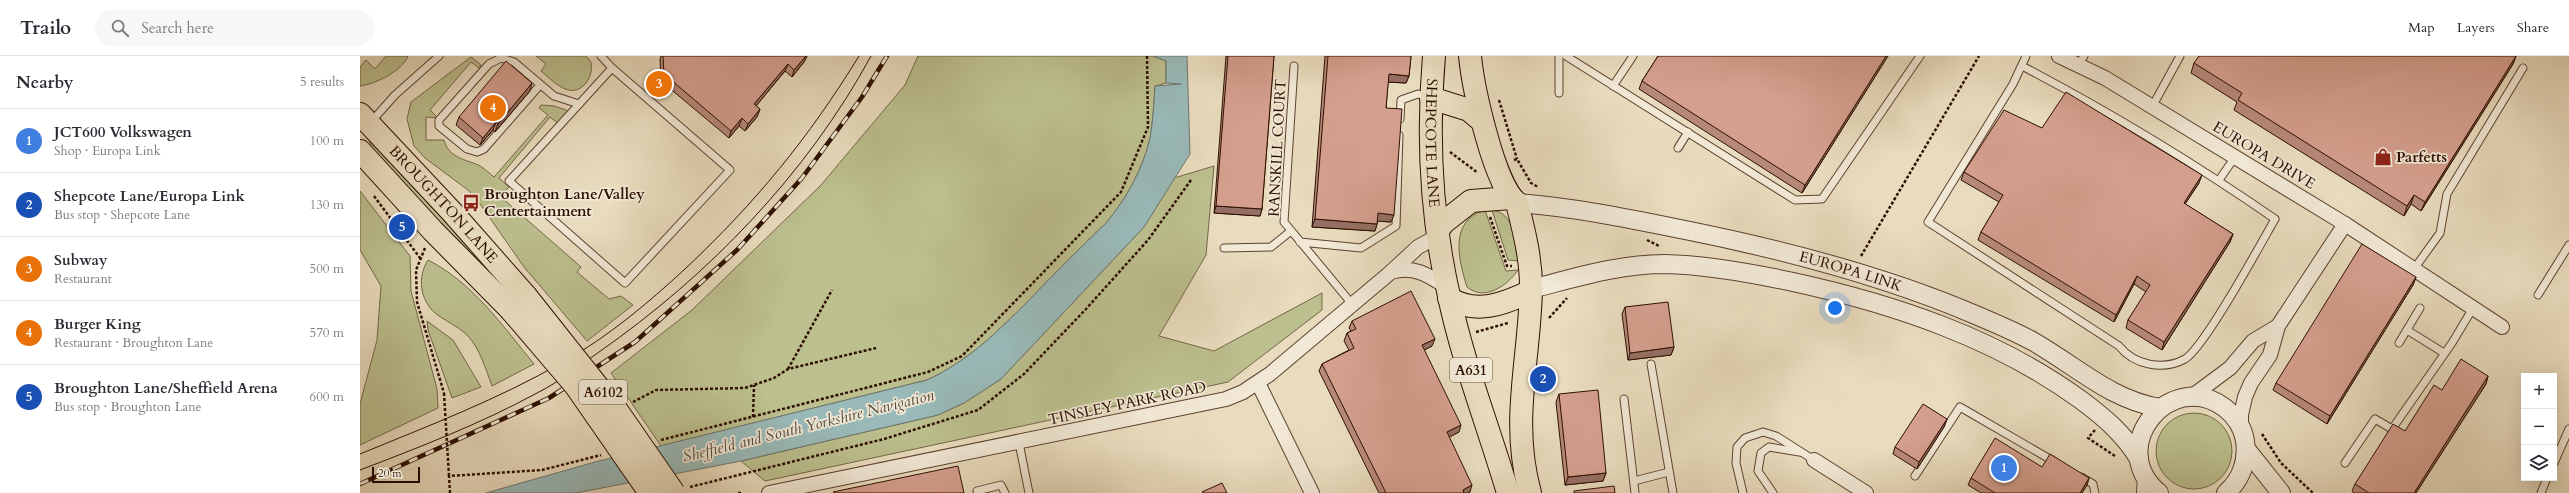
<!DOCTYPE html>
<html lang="en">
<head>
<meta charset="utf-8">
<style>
	:root { --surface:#fff; --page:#f7f7f7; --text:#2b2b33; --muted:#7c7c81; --line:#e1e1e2; --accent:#b45309 }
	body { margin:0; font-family:Cardo,serif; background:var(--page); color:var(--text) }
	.controls { position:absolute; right:12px; bottom:12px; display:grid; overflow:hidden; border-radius:0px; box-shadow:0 4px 16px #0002 }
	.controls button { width:36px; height:36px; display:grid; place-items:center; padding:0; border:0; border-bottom:1px solid var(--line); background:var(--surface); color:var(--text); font:20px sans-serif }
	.scale { position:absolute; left:12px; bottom:10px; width:48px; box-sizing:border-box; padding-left:4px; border:2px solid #2d0f01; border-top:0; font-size:11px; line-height:14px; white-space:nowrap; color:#2d0f01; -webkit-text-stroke:3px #f1e8d5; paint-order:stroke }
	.you { position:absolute; left:1475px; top:252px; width:14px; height:14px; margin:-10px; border:3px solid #fff; border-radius:50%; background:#1a73e8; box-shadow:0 0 0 6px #1a73e833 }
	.badge { display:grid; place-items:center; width:26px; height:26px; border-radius:50%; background:var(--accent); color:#fff; font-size:13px; font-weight:700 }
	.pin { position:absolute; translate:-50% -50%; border:2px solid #fff; box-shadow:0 1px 4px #0006 }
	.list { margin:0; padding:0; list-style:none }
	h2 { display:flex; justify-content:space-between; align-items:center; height:52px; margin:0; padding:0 16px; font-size:17px }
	h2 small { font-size:13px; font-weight:400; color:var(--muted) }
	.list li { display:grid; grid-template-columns:26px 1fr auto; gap:12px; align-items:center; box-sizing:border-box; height:64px; padding:0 16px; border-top:1px solid var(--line) }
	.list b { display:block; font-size:15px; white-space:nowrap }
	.list p { margin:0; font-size:13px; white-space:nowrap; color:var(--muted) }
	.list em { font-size:13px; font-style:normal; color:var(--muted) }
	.icon { flex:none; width:22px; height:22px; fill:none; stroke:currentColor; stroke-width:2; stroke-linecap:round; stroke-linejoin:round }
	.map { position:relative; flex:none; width:2209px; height:437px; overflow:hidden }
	header { display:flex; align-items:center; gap:24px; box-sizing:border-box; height:56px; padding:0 20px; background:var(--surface); border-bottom:1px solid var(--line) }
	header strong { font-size:19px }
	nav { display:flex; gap:22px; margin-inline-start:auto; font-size:14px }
	.search { width:280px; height:36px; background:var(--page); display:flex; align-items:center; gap:10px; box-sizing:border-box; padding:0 14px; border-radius:22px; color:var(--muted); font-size:15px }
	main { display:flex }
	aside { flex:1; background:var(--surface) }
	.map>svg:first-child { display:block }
	.green { fill:#bcbf8e; stroke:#746748 }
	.water { fill:#99bab9; stroke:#6e766f }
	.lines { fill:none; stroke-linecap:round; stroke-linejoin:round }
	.service-casing { stroke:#5c4230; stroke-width:9 }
	.minor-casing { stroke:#5c4230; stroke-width:16 }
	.tertiary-casing { stroke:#5c4230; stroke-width:20 }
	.primary-casing { stroke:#2d0f01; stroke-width:24 }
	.trunk-casing { stroke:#2d0f01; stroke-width:24 }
	.path { stroke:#2d0f01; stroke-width:2.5; stroke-dasharray:3 2; stroke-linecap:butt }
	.service { stroke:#f1e8d5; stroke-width:7 }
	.minor { stroke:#f1e8d5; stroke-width:14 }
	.tertiary { stroke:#f1e8d5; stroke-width:18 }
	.primary { stroke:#e9dcbe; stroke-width:22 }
	.trunk { stroke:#e9dcbe; stroke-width:22 }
	.tram { stroke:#2d0f01; stroke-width:1 }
	.rail-casing { stroke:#2d0f01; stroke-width:4.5 }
	.rail { stroke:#f1e8d5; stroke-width:3; stroke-dasharray:9; stroke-linecap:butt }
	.primary-bridge-casing { stroke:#2d0f01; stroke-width:24; stroke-linecap:butt }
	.path-bridge { stroke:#2d0f01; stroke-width:2.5; stroke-dasharray:3 2; stroke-linecap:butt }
	.primary-bridge { stroke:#e9dcbe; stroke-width:22 }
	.wall { fill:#b7897a; stroke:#2d0f01 }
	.shaded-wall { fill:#956f63; stroke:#2d0f01 }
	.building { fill:#d59f8e; stroke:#2d0f01 }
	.labels { text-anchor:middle; stroke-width:3.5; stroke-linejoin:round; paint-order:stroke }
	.shield { fill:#f1e8d5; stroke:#685041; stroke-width:1 }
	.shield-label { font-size:14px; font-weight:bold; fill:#2d0f01 }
	.street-label { font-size:15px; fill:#2d0f01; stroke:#f1e8d5 }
	.poi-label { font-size:15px; font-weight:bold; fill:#2d0f01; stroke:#f1e8d5; text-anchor:start }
	.water-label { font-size:16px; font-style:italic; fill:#534b41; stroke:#f1e8d5 }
</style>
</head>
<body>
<header>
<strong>Trailo</strong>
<div class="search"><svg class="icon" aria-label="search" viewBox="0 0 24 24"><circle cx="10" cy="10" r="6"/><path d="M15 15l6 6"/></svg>Search here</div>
<nav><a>Map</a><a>Layers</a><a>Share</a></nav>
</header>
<main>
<aside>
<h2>Nearby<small>5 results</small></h2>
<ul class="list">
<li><span class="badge" style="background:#3f7fe0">1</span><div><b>JCT600 Volkswagen</b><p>Shop · Europa Link</p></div><em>100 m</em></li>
<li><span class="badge" style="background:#1a4fb4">2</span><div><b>Shepcote Lane/Europa Link</b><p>Bus stop · Shepcote Lane</p></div><em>130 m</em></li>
<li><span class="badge" style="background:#e8710a">3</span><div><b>Subway</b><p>Restaurant</p></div><em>500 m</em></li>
<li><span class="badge" style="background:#e8710a">4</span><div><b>Burger King</b><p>Restaurant · Broughton Lane</p></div><em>570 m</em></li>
<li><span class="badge" style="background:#1a4fb4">5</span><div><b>Broughton Lane/Sheffield Arena</b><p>Bus stop · Broughton Lane</p></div><em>600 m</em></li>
</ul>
</aside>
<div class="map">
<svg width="2209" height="437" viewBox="0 0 2209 437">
	<rect width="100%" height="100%" fill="#e9dcbe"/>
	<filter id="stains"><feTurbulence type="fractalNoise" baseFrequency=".005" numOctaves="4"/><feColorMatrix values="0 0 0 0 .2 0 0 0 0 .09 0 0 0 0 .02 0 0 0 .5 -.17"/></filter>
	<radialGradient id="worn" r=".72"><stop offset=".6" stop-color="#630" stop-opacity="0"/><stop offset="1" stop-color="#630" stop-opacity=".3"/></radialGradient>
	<!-- green -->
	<g class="green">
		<path d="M 26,0 L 48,0 C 42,15 16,28 0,30 L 0,11 L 6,4 L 15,13 Z"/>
		<path d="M 176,0 L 226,0 L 231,6 C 232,14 231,20 226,27 C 211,45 194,26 181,15 L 186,8 Z"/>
		<path d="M 558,0 L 793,0 L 806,5 L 806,27 L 795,30 C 794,47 793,65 790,82 C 783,113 766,143 746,167 C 720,192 695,217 670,243 C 637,276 610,304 567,324 L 301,390 L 251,317 L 332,254 L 461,129 L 545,29 Z"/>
		<path d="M 111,1 L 121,9 L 119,12 L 111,6 L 70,54 L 78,62 L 66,61 L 66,84 L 84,84 C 88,100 102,103 116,108 C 122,110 129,117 134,121 L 188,59 L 179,52 L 181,49 L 194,50 L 209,55 L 199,68 L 190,61 L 139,122 L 149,131 L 140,140 L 221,211 L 217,216 L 249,243 L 261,240 L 273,249 L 227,285 L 164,211 L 118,145 L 108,134 L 65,102 L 54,90 L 47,63 L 51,46 Z"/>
		<polygon points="9,84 148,233 147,234 99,188 13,95"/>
		<polygon points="854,110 846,199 799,280 854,295 962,237 962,254 868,326 405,425 381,405 578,359 604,347 641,323 784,171 814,122"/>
		<polygon points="0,135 50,200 51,235 77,333 78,352 0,389 0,348 17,284 21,230 0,194"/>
		<path d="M 1125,154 L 1146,215 L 1158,214 C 1148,229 1125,246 1107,231 C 1098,202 1089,165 1125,154 Z"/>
		<path d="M 1132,154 C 1155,157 1156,187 1159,205 L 1148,204 Z"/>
		<path d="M 68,204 C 113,227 142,269 174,308 L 132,330 C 126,314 120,293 108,280 C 98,270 85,265 75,257 C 60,244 57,221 68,204 Z"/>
		<polygon points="67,265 93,284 121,331 92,342 68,274"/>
		<circle cx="1834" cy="395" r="38"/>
	</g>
	<!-- water -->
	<path class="water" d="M 793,0 L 827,0 L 830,98 L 784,171 L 641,323 L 604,347 L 578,359 L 381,405 L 216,437 L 126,437 L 235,406 L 567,324 C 610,304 637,276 670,243 C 695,217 720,192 746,167 C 766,143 783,113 790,82 C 793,65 794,47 795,30 L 821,28 L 806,27 L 806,5 Z"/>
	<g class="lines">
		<!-- service casing -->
		<g class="service-casing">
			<g id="service">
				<polyline points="241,0 252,12 370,114 265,227 149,125 252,12"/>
				<polyline points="1199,0 1199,37"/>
				<polyline points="1206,0 1435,144 1462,143 1560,0"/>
				<polyline points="1718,9 1724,0"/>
				<polyline points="934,10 924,166 992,248"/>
				<path d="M 1662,10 C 1750,56 1834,107 1915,163 C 1900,189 1845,291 1825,303 C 1803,315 1774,309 1759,290 L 1568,166 L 1653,28 L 1666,0"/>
				<polyline points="180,29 124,93 117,96 107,93 79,70 79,64 129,8 141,2 154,6 194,40 219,48"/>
				<polyline points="1253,30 1273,0"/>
				<polyline points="1792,51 1820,0"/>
				<polyline points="1040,63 1041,44 1058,38 1068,41"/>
				<polyline points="11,66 35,39 79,0"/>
				<polyline points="1318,92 1328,76"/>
				<polyline points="1859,124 1875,101"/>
				<polyline points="940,186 1001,192 1036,170 1039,79"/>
				<polyline points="864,192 911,191 931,175"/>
				<polyline points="2054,213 2080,177 2087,138 2163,12"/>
				<polyline points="2178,239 2209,189"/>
				<polyline points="2047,274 2084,297"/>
				<polyline points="2039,287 2060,252"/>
				<polyline points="1291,308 1313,437"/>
				<polyline points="1264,343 1275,437"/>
				<polyline points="659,387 669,437"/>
				<polyline points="1985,407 2015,363 2032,373 2092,287 2113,252"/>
				<polyline points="2194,407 2209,373"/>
				<polyline points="1555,420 1600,351 1695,406"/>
				<polyline points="1721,421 1733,428 1735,437"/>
				<polyline points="1274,425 1309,416"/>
				<polyline points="617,435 641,429 645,437"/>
				<polyline points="1383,437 1376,407 1377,391 1385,382 1403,376 1416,380 1454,404"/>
				<polyline points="1413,437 1398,415 1401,397 1409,391 1439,396"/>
				<polyline points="2181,437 2187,422"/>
			</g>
		</g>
		<!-- minor casing -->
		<g class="minor-casing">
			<g id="minor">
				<polyline points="1699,0 1745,22 1985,168 1918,270 1910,299 1891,327 1885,341 1881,359 1881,372"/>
				<polyline points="1985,168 2142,271"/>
				<polyline points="1031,216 1058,191 1078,180"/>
				<polyline points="898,327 952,437"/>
				<polyline points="1831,341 1870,312 1893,285 1918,270"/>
				<polyline points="1454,404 1506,437"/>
				<path d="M 409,437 L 866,343 L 883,336 L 910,318 L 1031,216 C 1053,209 1068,219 1087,231"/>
				<polyline points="1784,437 1785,421"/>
			</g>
		</g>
		<!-- tertiary casing -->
		<g class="tertiary-casing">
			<g id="tertiary">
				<path id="s1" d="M 1157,147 C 1212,151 1266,162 1320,173 C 1421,193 1523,219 1618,260 C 1637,268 1656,276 1674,286 C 1716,310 1751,344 1800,352"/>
				<path d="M 1171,233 C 1215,222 1258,208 1305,208 C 1348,209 1391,217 1433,226 C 1534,248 1636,282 1721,344 C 1744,361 1764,378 1779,403"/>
				<polyline points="1886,393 1921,437"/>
				<path d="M 1799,437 C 1744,391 1811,311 1865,352 C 1875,360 1883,372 1885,385 C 1888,405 1881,424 1866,437"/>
			</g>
		</g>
		<!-- primary casing -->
		<g class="primary-casing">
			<g id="primary">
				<path id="s2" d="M 0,58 L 92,156 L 166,240"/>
				<polyline points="0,95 73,175 150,253"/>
			</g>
		</g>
		<!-- trunk casing -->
		<g class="trunk-casing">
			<g id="trunk">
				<path id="s3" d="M 1074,0 C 1067,81 1071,161 1089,240 C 1103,307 1129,372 1148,437"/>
				<path d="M 1110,0 C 1113,31 1134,129 1157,147 C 1164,175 1171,202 1171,231 C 1170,304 1150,364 1170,437"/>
				<polyline points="1071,42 1109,54 1122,65"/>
				<polyline points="1079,173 1083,167 1111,145 1151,142"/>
				<path d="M 1089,242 C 1116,259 1144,248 1171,235"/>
			</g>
		</g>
		<!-- path -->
		<g class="path">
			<polyline points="1139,44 1157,103"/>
			<polyline points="1090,96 1118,117"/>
			<polyline points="1154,104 1157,103 1171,127 1178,131"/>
			<polyline points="14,140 60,202"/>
			<polyline points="1130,161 1147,210 1152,210"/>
			<polyline points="1287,184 1299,190"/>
			<polyline points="65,192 56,214 57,246 84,337"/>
			<polyline points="1501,200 1619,0"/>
			<polyline points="1189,262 1207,242"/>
			<polyline points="1116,276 1148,267"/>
			<polyline points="428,313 472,234"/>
			<polyline points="273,346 296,334 385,332 414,322 428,313 516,292"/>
			<polyline points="393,361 394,329"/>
			<polyline points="1735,374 1728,382 1755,400"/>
			<polyline points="1902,378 1921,407 1953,437"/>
			<polyline points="301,384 568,316 602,300 761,136 788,71 787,0"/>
			<polyline points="330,431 524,383 618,354 664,318 726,253 788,184 831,124"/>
			<polyline points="90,437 89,420 182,414 241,399"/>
			<polyline points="378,437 381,437"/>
		</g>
		<!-- service -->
		<use href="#service" class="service"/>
		<!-- minor -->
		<use href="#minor" class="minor"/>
		<!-- tertiary -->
		<use href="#tertiary" class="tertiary"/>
		<!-- primary -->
		<use href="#primary" class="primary"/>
		<!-- trunk -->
		<use href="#trunk" class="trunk"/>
		<!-- tram -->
		<g class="tram">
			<path d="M 0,398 C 68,370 139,343 203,306 C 248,281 288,247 325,213 C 396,146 448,83 499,0"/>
			<path d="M 0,414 C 60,391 120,368 177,337 C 199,326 218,311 239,296 C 348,220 447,118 511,0"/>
		</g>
		<!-- rail casing -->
		<g class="rail-casing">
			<polyline id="rail" points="0,428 189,342 275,286 377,194 442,122 502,41 527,0"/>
		</g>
		<!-- rail -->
		<use href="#rail" class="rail"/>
		<!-- primary-bridge casing -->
		<g class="primary-bridge-casing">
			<g id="primary-bridge">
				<polyline points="166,240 258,356 314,437"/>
				<polyline points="150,253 215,329 290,437"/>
			</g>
		</g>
		<!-- path-bridge -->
		<polyline class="path-bridge" points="84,337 89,420"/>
		<!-- primary-bridge -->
		<use href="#primary-bridge" class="primary-bridge"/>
	</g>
	<!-- wall -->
	<g class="wall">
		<polygon points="301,0 447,0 444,6 432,21 425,15 396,50 400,53 397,61 385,75 379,70 369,82 301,25 300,3"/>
		<polygon points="866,0 914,0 902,153 900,160 854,157"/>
		<polygon points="965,0 1051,0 1049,20 1046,27 1028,26 1026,52 1031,166 1018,165 1017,168 1015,175 952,171"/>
		<polygon points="1298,0 1528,0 1442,137 1279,33 1282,25"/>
		<polygon points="2156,0 2153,8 2061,155 2051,148 2044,160 1874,54 1877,46 1831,17 1834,7"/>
		<polygon points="170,35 135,76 133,74 120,89 96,69 99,61"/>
		<polygon points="1682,72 1839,127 1825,148 1873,178 1870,186 1802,294 1766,272 1768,264 1786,236 1774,228 1754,266 1618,184 1621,176 1639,146 1601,124 1604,116"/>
		<polygon points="2056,221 2053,229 1967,368 1913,334 1916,327"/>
		<polygon points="1265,251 1314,291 1311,299 1268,304 1262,258"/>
		<polygon points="992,265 1072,290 1064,294 1099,376 1089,381 1110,436 1108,437 1019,437 959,315 962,308 989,294 984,285 987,277 991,275 989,272"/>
		<polygon points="2128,320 2126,328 2056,437 1994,437 1992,435 1995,428 2045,375 2082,334"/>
		<polygon points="1199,338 1246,417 1243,425 1205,429 1196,346"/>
		<polygon points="1587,363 1584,371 1557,413 1533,398 1535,391"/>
		<polygon points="1682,411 1729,422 1727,429 1722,437 1621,437 1608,429 1611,422"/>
	</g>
	<!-- shaded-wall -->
	<g class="shaded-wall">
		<polygon points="446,0 447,0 444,6 432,21 434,14"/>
		<polygon points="1526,0 1528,0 1442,137 1445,129"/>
		<polygon points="2156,0 2153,8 2061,155 2065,146"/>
		<polygon points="428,8 425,15 391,56 394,48"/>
		<polygon points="1029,18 1049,20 1046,27 1026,26"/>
		<polygon points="172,27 170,35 135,76 138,68"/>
		<polygon points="400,53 397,61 385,75 388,68"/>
		<polygon points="382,62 379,70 369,82 371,75"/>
		<polygon points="136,66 133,74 120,89 123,82"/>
		<polygon points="1842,119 1839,127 1821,154 1824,147"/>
		<polygon points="2054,139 2051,148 2044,160 2047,150"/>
		<polygon points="856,150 902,153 900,160 854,157"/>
		<polygon points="1018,157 1034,159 1031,166 1015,165"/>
		<polygon points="955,163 1017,168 1015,175 952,171"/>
		<polygon points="1873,178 1870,186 1802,294 1804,286"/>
		<polygon points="1777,220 1774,228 1754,266 1756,259"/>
		<polygon points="2056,221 2053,229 1967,368 1970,360"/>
		<polygon points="1075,283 1072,290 1059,297 1062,289"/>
		<polygon points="1314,291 1311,299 1268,304 1270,297"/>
		<polygon points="2128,320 2126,328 2056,437 2054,437"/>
		<polygon points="1587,363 1584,371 1557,413 1559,406"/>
		<polygon points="1101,369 1099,376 1084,384 1087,376"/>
		<polygon points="1246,417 1243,425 1205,429 1208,421"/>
		<polygon points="1729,422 1727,429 1722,437 1720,437"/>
		<polygon points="1112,429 1110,436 1108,437 1102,437 1103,434"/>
	</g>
	<!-- building -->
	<g class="building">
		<polygon points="303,0 446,0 434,14 428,8 394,48 400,53 388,68 382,62 371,75 304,18"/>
		<polygon points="868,0 914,0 902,153 856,150"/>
		<polygon points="968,0 1051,0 1049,20 1029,18 1026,52 1042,53 1034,159 1018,157 1017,168 955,163"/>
		<polygon points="1298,0 1526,0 1445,129 1282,25"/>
		<polygon points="1839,0 2156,0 2065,146 2054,139 2047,150 1878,44 1882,37 1834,7"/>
		<polygon points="146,5 172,27 138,68 136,66 123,82 99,61"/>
		<polygon points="1706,36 1842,119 1824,147 1873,178 1804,286 1768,264 1790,229 1777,220 1756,259 1621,176 1643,139 1604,116 1644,54 1682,72"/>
		<polygon points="2002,188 2056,221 1970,360 1916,327"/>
		<polygon points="1051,235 1075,283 1062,289 1101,369 1087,376 1112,429 1103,434 1104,437 1026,437 962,308 994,292 987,277 996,273 992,265"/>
		<polygon points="1308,246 1314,291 1270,297 1265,251"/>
		<polygon points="2101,303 2128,320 2054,437 2009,437 1995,428 2033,368 2045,375 2074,329 2082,334"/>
		<polygon points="1238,334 1246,417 1208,421 1199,338"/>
		<polygon points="1563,348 1587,363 1559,406 1535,391"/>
		<polygon points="1635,382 1682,411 1690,398 1729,422 1720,437 1635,437 1611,422"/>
		<polygon points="598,410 604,437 474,437 473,436"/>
		<polygon points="862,427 867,437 843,437 842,436"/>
		<polygon points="1254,430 1255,437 1214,437 1214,435"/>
	</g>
	<!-- icons -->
	<defs>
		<g id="shop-bare" transform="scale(1.38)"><path d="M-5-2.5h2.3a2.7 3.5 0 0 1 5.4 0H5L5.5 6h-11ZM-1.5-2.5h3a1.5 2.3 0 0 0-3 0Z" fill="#8f2418" stroke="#f1e8d5" stroke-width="2.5" paint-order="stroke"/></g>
		<g id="bus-bare" transform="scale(1.38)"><path d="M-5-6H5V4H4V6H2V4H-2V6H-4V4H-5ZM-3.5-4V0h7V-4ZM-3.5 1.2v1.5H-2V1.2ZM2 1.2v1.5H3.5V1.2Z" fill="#8f2418" stroke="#f1e8d5" stroke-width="2.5" paint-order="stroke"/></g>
	</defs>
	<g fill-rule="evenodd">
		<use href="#shop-bare" x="2023" y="101"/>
		<use href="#bus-bare" x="111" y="147"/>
	</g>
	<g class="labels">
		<!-- shield labels -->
		<g class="shield">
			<rect x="1090" y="302" width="42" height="24" rx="3"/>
			<rect x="219" y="324" width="48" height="24" rx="3"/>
		</g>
		<g class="shield-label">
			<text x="1111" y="319">A631</text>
			<text x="243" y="341">A6102</text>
		</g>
		<!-- street labels -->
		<g class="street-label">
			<text dy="5" stroke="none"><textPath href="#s3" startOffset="87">SHEPCOTE LANE</textPath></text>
			<text transform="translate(917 92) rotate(-87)" y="5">RANSKILL COURT</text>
			<text transform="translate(1904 99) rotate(31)" y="5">EUROPA DRIVE</text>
			<text dy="5" stroke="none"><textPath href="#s2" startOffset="123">BROUGHTON LANE</textPath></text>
			<text dy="5" stroke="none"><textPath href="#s1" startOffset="341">EUROPA LINK</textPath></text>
			<text transform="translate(767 347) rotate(-12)" y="5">TINSLEY PARK ROAD</text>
		</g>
		<!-- poi labels -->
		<g class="poi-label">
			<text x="2036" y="106">Parfetts</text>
			<text x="124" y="143">Broughton Lane/Valley<tspan x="124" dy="17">Centertainment</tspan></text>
		</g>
		<!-- water labels -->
		<g class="water-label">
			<text transform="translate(448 369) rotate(-14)" y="6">Sheffield and South Yorkshire Navigation</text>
		</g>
	</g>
	<rect width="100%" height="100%" filter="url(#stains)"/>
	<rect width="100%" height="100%" fill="url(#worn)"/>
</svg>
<div class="controls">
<button>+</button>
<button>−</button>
<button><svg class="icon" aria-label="layers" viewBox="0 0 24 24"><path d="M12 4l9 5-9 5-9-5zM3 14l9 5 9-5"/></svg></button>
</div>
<div class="scale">20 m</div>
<div class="you"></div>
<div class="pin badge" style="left:1644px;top:412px;background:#3f7fe0">1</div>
<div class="pin badge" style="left:1183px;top:323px;background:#1a4fb4">2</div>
<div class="pin badge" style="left:299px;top:28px;background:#e8710a">3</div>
<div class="pin badge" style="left:133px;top:52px;background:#e8710a">4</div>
<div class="pin badge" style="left:42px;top:171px;background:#1a4fb4">5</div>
</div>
</main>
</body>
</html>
